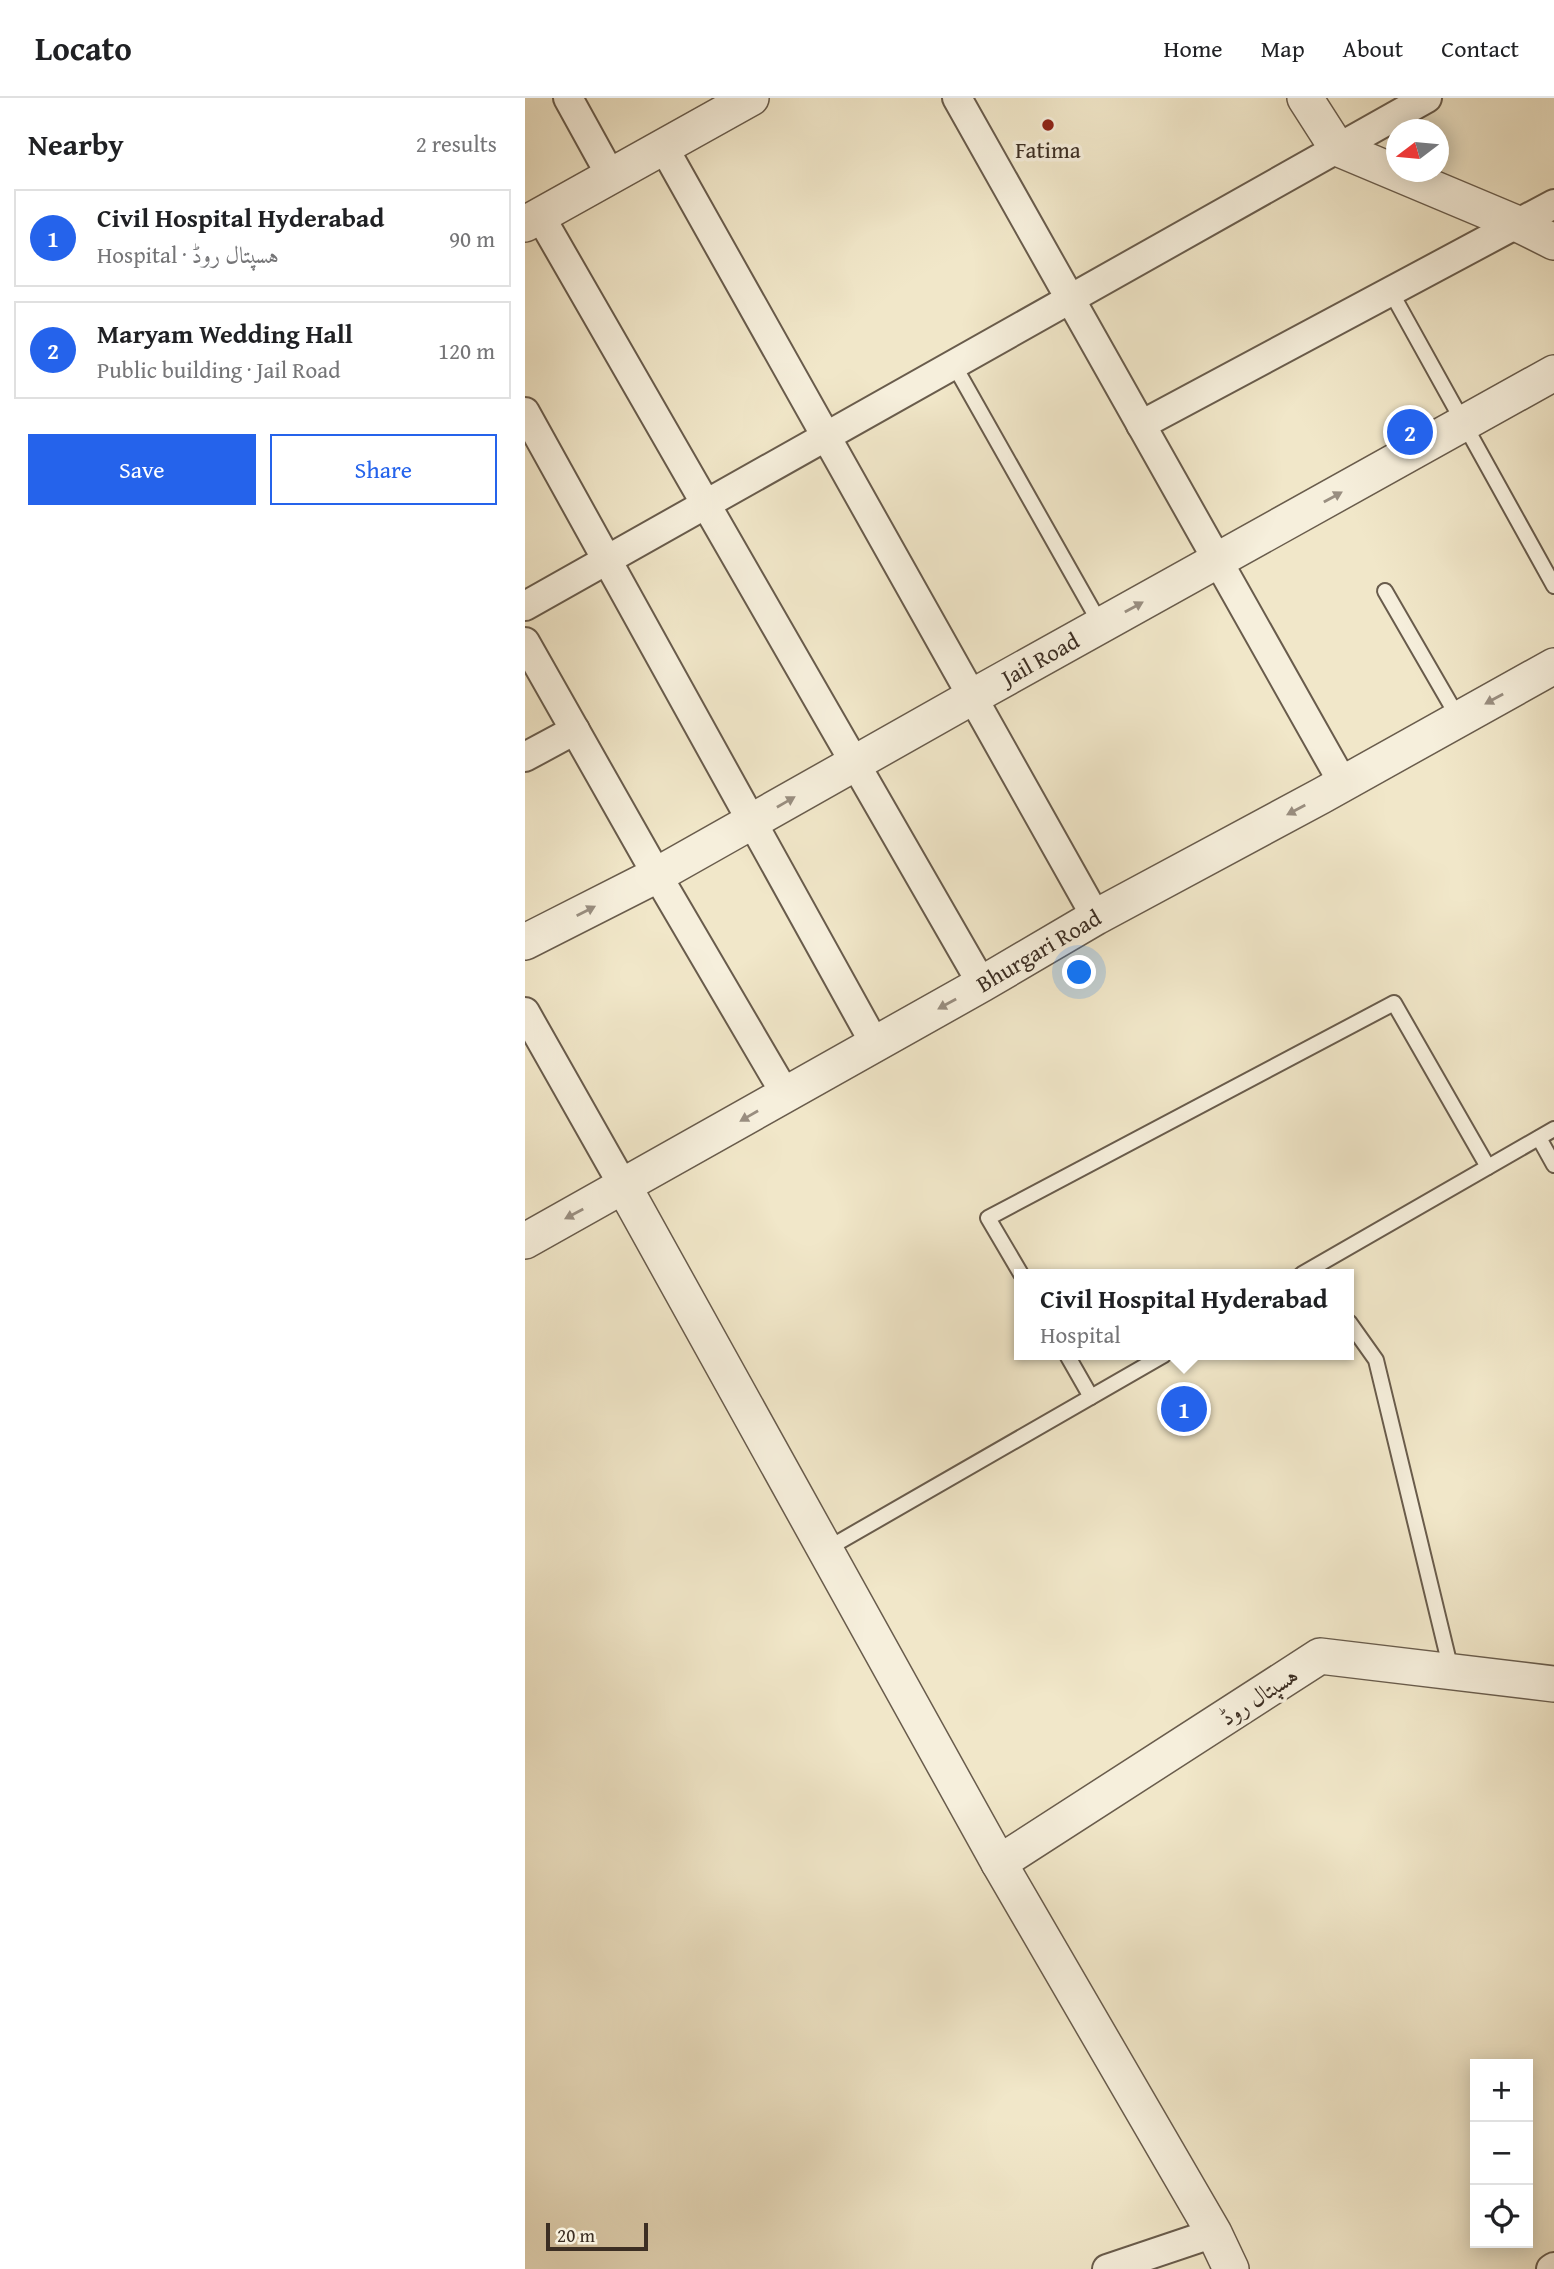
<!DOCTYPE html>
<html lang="en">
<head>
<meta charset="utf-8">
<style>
	:root { --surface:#fff; --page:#f6f6f6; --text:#202124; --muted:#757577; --line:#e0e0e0; --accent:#2563eb }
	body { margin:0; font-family:"Gentium Book Plus",Amiri,serif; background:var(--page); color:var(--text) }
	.controls { position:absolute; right:21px; bottom:21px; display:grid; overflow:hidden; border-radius:0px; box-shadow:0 4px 18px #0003 }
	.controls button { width:63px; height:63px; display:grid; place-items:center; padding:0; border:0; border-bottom:2px solid var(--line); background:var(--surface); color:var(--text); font:35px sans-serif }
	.compass { position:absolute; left:861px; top:21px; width:63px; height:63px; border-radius:50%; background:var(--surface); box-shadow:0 4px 18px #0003; rotate:254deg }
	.scale { position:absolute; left:21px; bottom:18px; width:102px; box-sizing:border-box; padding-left:7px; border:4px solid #3c2e23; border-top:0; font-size:19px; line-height:24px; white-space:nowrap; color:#3c2e23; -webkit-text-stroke:5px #f6efdc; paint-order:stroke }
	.you { position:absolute; left:555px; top:875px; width:24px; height:24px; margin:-18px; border:5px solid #fff; border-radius:50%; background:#1a73e8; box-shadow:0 0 0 10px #1a73e833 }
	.badge { display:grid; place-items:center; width:46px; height:46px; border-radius:50%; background:var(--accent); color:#fff; font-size:23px; font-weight:700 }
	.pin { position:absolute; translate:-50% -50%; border:4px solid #fff; box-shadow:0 2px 7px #0006 }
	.popup { position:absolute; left:489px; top:1171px; width:340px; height:91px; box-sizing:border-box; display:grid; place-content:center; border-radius:0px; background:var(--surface); filter:drop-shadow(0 2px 5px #0005); font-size:23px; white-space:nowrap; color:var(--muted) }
	.popup b { font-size:26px; color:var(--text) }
	.popup::after { content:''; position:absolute; left:50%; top:100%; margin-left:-14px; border:14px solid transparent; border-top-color:var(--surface) }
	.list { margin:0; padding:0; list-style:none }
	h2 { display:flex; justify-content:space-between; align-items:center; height:91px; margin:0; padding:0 28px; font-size:30px }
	h2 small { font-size:23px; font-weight:400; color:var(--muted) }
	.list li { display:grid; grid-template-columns:46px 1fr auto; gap:21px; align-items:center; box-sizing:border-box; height:98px; margin:0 14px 14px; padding:0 14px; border:2px solid var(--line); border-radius:0px }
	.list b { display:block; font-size:26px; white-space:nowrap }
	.list p { margin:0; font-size:23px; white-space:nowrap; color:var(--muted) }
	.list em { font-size:23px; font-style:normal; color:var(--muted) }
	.actions { display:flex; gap:14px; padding:21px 28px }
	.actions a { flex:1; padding:16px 0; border:2px solid var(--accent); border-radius:0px; text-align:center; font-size:24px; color:var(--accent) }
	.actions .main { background:var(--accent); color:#fff }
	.icon { flex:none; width:38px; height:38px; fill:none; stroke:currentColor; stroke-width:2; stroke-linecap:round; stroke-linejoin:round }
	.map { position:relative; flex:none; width:1029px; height:2171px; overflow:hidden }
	header { display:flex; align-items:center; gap:42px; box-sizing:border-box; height:98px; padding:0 35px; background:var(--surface); border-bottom:2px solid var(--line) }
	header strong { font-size:33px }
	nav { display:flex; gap:38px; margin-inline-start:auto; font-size:24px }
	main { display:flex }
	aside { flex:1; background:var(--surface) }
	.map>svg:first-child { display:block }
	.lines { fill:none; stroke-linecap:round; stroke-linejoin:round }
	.service-casing { stroke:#695c4c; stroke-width:18 }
	.minor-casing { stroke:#695c4c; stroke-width:32 }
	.tertiary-casing { stroke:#695c4c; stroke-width:38 }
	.service { stroke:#f6efdc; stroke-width:14 }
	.minor { stroke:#f6efdc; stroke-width:28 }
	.tertiary { stroke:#f6efdc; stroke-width:35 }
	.oneway { fill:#998e80 }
	.poi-dot { fill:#8f2418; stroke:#f6efdc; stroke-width:2.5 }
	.labels { text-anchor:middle; stroke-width:7; stroke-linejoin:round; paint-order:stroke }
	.poi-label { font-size:23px; fill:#3c2e23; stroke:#f6efdc }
	.street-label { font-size:23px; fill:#3c2e23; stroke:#f6efdc }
</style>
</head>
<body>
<header>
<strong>Locato</strong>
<nav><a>Home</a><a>Map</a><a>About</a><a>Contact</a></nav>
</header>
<main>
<aside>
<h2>Nearby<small>2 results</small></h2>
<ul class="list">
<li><span class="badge">1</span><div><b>Civil Hospital Hyderabad</b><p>Hospital · ہسپتال روڈ</p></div><em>90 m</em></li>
<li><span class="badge">2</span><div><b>Maryam Wedding Hall</b><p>Public building · Jail Road</p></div><em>120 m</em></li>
</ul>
<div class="actions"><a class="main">Save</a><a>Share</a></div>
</aside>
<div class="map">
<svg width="1029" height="2171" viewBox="0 0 1029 2171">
	<rect width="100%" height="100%" fill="#f1e7c9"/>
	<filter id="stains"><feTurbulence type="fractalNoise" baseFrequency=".00286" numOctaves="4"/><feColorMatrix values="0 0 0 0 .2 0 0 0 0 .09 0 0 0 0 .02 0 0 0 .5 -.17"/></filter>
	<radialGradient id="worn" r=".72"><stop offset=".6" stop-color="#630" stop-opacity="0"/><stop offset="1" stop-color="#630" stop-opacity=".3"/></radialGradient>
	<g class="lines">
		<!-- service casing -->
		<g class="service-casing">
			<g id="service">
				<polyline points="866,194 1029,488"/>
				<polyline points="429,267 576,527"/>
				<polyline points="860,493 934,621"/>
				<polyline points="1014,1040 1029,1067"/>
				<polyline points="496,1176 463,1120 869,905 963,1069"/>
				<polyline points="777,1176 1029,1031"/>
				<polyline points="824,1224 851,1262 926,1572"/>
				<polyline points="542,1257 566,1299"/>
				<polyline points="300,1452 639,1257"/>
			</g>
		</g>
		<!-- minor casing -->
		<g class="minor-casing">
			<g id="minor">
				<polyline points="43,0 86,78"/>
				<polyline points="432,0 818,685"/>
				<polyline points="139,50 571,819"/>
				<polyline points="15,118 457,886"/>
				<polyline points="0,314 350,946"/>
				<polyline points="616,327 1029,106"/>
				<polyline points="0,508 902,0"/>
				<polyline points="0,544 132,777 261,997"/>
				<polyline points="0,659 50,632"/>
				<polyline points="0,914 99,1089"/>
				<polyline points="582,2171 689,2135"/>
				<polyline points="1026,2171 1029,2169"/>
			</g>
		</g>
		<!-- tertiary casing -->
		<g class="tertiary-casing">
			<g id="tertiary">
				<polyline points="780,0 812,50 993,126 1029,144"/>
				<polyline points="0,126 226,0"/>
				<path id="s1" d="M 0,844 L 132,777 L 447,599 L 1029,275"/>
				<polyline points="99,1089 474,1765 689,2135 706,2171"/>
				<path id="s2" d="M 0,1143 L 457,886 L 571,819 L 796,698 L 1029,568"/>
				<polyline points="474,1765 795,1558 1029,1586"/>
			</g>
		</g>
		<!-- service -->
		<use href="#service" class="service"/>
		<!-- minor -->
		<use href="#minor" class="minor"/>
		<!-- tertiary -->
		<use href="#tertiary" class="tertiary"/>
	</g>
	<!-- one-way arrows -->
	<defs><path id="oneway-solid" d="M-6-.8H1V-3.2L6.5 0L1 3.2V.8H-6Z" transform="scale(1.75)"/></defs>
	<g class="oneway">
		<use href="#oneway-solid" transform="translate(808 399) rotate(-29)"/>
		<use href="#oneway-solid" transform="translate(609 509) rotate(-29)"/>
		<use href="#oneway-solid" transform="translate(969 601) rotate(151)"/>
		<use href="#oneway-solid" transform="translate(261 704) rotate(-30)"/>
		<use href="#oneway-solid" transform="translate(771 712) rotate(152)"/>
		<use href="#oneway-solid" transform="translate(61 813) rotate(-27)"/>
		<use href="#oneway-solid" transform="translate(422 906) rotate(151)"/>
		<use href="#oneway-solid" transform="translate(224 1018) rotate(150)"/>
		<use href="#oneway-solid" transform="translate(49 1116) rotate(152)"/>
	</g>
	<!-- markers -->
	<circle class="poi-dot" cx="523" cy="27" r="7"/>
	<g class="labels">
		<!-- poi labels -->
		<g class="poi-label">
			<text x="523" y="60">Fatima</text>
		</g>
		<!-- street labels -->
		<g class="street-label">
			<text dy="8" stroke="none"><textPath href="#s1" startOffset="588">Jail Road</textPath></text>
			<text dy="8" stroke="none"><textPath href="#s2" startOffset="590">Bhurgari Road</textPath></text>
			<text transform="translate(734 1598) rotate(-33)" y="8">ہسپتال روڈ</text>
		</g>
	</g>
	<rect width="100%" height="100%" filter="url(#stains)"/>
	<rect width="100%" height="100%" fill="url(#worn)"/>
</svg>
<div class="controls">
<button>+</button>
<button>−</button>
<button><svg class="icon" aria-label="locate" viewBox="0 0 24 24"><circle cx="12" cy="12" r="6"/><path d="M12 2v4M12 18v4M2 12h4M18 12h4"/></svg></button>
</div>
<svg class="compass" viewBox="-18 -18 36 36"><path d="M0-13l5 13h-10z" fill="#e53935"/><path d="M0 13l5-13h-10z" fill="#757577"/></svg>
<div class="scale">20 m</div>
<div class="you"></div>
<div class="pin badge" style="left:659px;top:1311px">1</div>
<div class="popup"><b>Civil Hospital Hyderabad</b>Hospital</div>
<div class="pin badge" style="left:885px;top:334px">2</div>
</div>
</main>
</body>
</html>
